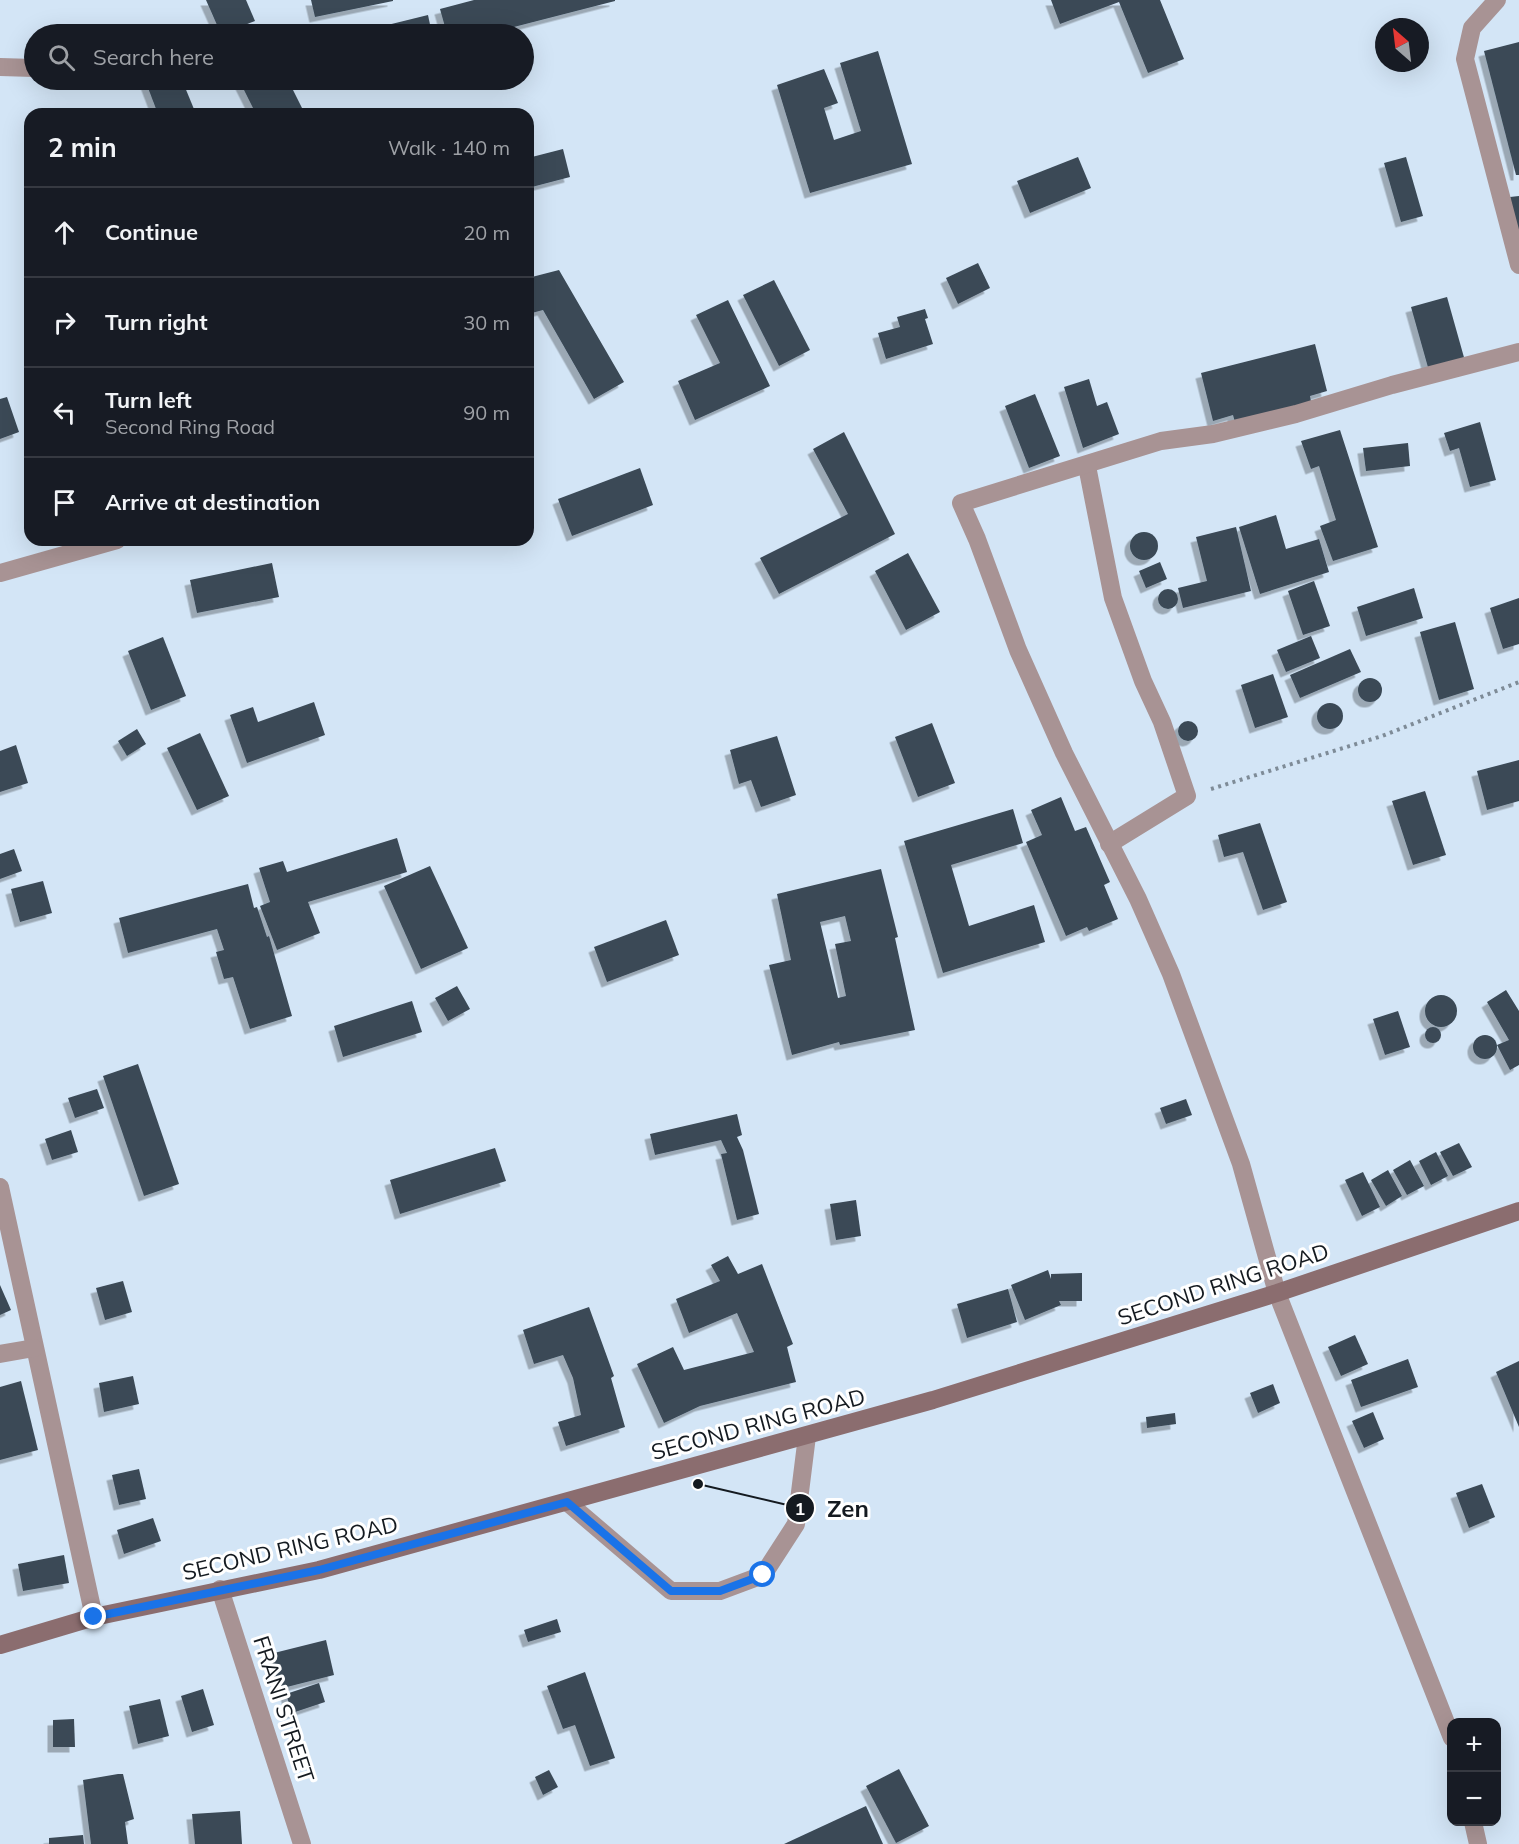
<!DOCTYPE html>
<html lang="en">
<head>
<meta charset="utf-8">
<style>
	:root { --surface:#171b24; --page:#20242c; --text:#f1f3f6; --muted:#9ea1a6; --line:#363941 }
	body { margin:0; font-family:Mulish,sans-serif; background:var(--page); color:var(--text) }
	.controls { position:absolute; right:18px; bottom:18px; display:grid; overflow:hidden; border-radius:12px; box-shadow:0 6px 24px #0002 }
	.controls button { width:54px; height:54px; display:grid; place-items:center; padding:0; border:0; border-bottom:2px solid var(--line); background:var(--surface); color:var(--text); font:30px sans-serif }
	.compass { position:absolute; left:1375px; top:18px; width:54px; height:54px; border-radius:50%; background:var(--surface); box-shadow:0 6px 24px #0002; rotate:332deg }
	.stop { position:absolute; width:18px; height:18px; margin:-14px; border:4px solid #1a73e8; border-radius:50%; background:#fff }
	.stop.end { background:#1a73e8; border-color:#fff; box-shadow:0 2px 6px #0008 }
	.list { margin:0; padding:0; list-style:none }
	h2 { display:flex; justify-content:space-between; align-items:center; height:78px; margin:0; padding:0 24px; font-size:26px }
	h2 small { font-size:20px; font-weight:400; color:var(--muted) }
	.list li { display:grid; grid-template-columns:39px 1fr auto; gap:18px; align-items:center; box-sizing:border-box; height:90px; padding:0 24px; border-top:2px solid var(--line) }
	.list b { display:block; font-size:22px; white-space:nowrap }
	.list p { margin:0; font-size:20px; white-space:nowrap; color:var(--muted) }
	.list em { font-size:20px; font-style:normal; color:var(--muted) }
	.icon { flex:none; width:33px; height:33px; fill:none; stroke:currentColor; stroke-width:2; stroke-linecap:round; stroke-linejoin:round }
	.map { position:relative; flex:none; width:1519px; height:1844px; overflow:hidden }
	.search { position:absolute; background:var(--surface); box-shadow:0 6px 24px #0002; left:24px; top:24px; width:510px; height:66px; display:flex; align-items:center; gap:15px; box-sizing:border-box; padding:0 21px; border-radius:33px; color:var(--muted); font-size:22px }
	.panel { position:absolute; background:var(--surface); box-shadow:0 6px 24px #0002; left:24px; top:108px; width:510px; height:438px; border-radius:18px }
	.map>svg:first-child { display:block }
	.building { fill:#3a4956; fill-rule:evenodd; filter:url(#shadow) }
	.lines { fill:none; stroke-linecap:round; stroke-linejoin:round }
	.path { stroke:#7e8b97; stroke-width:4; stroke-dasharray:3 4.5; stroke-linecap:butt }
	.lane { stroke:#a89394; stroke-width:18 }
	.street { stroke:#a89394; stroke-width:18 }
	.secondary { stroke:#8b6d6f; stroke-width:18 }
	.route { stroke:#1a73e8; stroke-width:8 }
	.labels { text-anchor:middle; stroke-width:6; stroke-linejoin:round; paint-order:stroke }
	.street-label { font-size:22px; fill:#141a20; stroke:#fff }
	.leader { fill:none; stroke:#141a20; stroke-width:2 }
	.callout-dot { fill:#141a20; stroke:#fff; stroke-width:2 }
	.mark-label { font-size:18px; text-anchor:middle; font-weight:bold; fill:#fff }
	.callout-label { font-size:24px; text-anchor:middle; font-weight:bold; fill:#141a20; stroke:#fff; stroke-width:6; stroke-linejoin:round; paint-order:stroke }
</style>
</head>
<body>
<div class="map">
<svg width="1519" height="1844" viewBox="0 0 1519 1844">
	<defs>
		<filter id="shadow"><feDropShadow dx="-5.5" dy="5.5" stdDeviation="0" flood-color="#0004"/></filter>
	</defs>
	<rect width="100%" height="100%" fill="#d3e5f6"/>
	<!-- building -->
	<g class="building">
		<polygon points="206,0 246,0 255,21 221,34"/>
		<polygon points="311,0 393,0 393,1 315,17"/>
		<polygon points="474,0 615,0 615,1 487,34 447,34 440,9"/>
		<polygon points="1051,0 1160,0 1184,59 1148,73 1119,2 1060,24"/>
		<polygon points="428,15 432,34 351,34"/>
		<polygon points="1519,42 1519,175 1516,175 1484,51"/>
		<polygon points="878,51 912,164 810,193 777,85 824,69 838,103 824,108 834,140 861,131 840,63"/>
		<polygon points="145,80 182,80 196,114 158,114"/>
		<polygon points="239,80 288,80 305,114 256,114"/>
		<polygon points="563,149 570,177 528,188 528,158"/>
		<polygon points="1078,157 1091,188 1030,213 1017,181"/>
		<polygon points="1406,157 1423,216 1401,222 1384,163"/>
		<polygon points="1519,196 1519,237 1510,197"/>
		<polygon points="978,263 990,288 958,304 946,278"/>
		<polygon points="559,270 624,382 594,399 543,310 528,314 528,278"/>
		<polygon points="774,280 810,350 779,366 743,295"/>
		<polygon points="1447,297 1465,361 1429,371 1411,307"/>
		<polygon points="728,300 770,386 695,420 678,381 720,363 696,315"/>
		<polygon points="925,309 928,318 925,319 933,344 886,359 878,333 900,327 897,317"/>
		<polygon points="1315,344 1327,391 1310,396 1312,407 1236,426 1233,415 1213,421 1201,373"/>
		<polygon points="1089,379 1097,406 1107,402 1119,434 1083,448 1064,387"/>
		<polygon points="1035,394 1060,456 1029,468 1005,406"/>
		<polygon points="7,397 19,432 0,439 0,399"/>
		<polygon points="1480,422 1496,480 1470,487 1459,448 1450,451 1444,433"/>
		<polygon points="1340,430 1378,547 1333,561 1320,526 1336,520 1319,466 1311,469 1301,441"/>
		<polygon points="844,432 895,534 779,594 760,558 848,514 813,449"/>
		<polygon points="1408,443 1410,466 1366,471 1363,448"/>
		<polygon points="640,468 653,505 572,536 558,499"/>
		<polygon points="1276,515 1286,549 1319,539 1329,572 1260,594 1239,527"/>
		<polygon points="1236,527 1251,591 1183,608 1178,588 1207,581 1196,537"/>
		<circle cx="1144" cy="546" r="14"/>
		<polygon points="908,553 940,612 906,630 875,571"/>
		<polygon points="1160,562 1167,579 1146,588 1139,571"/>
		<polygon points="272,563 279,597 197,613 190,580"/>
		<polygon points="1314,581 1330,626 1303,635 1288,591"/>
		<polygon points="1414,588 1423,618 1366,636 1357,607"/>
		<circle cx="1168" cy="599" r="10"/>
		<polygon points="1519,598 1519,644 1503,649 1490,608"/>
		<polygon points="1455,622 1474,689 1439,700 1420,632"/>
		<polygon points="1311,636 1320,658 1286,672 1277,650"/>
		<polygon points="163,637 186,696 151,710 128,651"/>
		<polygon points="1350,649 1361,672 1300,698 1290,675"/>
		<polygon points="1273,674 1288,717 1255,728 1241,685"/>
		<circle cx="1370" cy="690" r="12"/>
		<polygon points="314,702 325,735 247,763 230,715 253,707 258,722"/>
		<circle cx="1330" cy="716" r="13"/>
		<circle cx="1188" cy="731" r="10"/>
		<polygon points="932,723 955,783 918,797 895,737"/>
		<polygon points="137,729 146,744 127,756 118,741"/>
		<polygon points="200,733 229,796 197,810 167,748"/>
		<polygon points="777,736 796,795 761,807 751,780 739,784 730,750"/>
		<polygon points="16,745 28,783 0,792 0,751"/>
		<polygon points="1519,760 1519,801 1487,810 1477,771"/>
		<polygon points="1425,791 1446,855 1413,865 1392,801"/>
		<polygon points="1061,797 1075,831 1086,827 1110,882 1104,885 1118,919 1089,931 1087,927 1066,936 1026,842 1042,835 1031,810"/>
		<polygon points="1013,809 1023,843 951,865 969,926 1034,905 1045,942 943,973 904,841"/>
		<polygon points="1260,823 1287,902 1263,910 1243,852 1224,857 1218,835"/>
		<polygon points="397,838 407,872 308,902 320,933 277,950 260,906 270,902 259,868 283,861 287,872"/>
		<polygon points="14,849 22,871 0,879 0,854"/>
		<polygon points="430,866 468,948 421,969 384,886"/>
		<path d="M 881,869 L 898,937 L 895,938 L 915,1030 L 840,1045 L 839,1042 L 792,1055 L 769,965 L 791,960 L 777,894 ZM 845,916 L 851,941 L 835,944 L 846,996 L 838,998 L 820,922 Z"/>
		<polygon points="43,881 52,913 20,922 11,889"/>
		<polygon points="248,884 254,908 257,907 267,937 269,936 292,1016 250,1029 233,977 224,979 216,952 224,950 217,929 128,953 119,918"/>
		<polygon points="666,920 679,955 607,982 594,947"/>
		<polygon points="457,986 470,1009 448,1021 435,998"/>
		<polygon points="1506,990 1519,1011 1519,1065 1510,1070 1497,1045 1509,1040 1487,1002"/>
		<circle cx="1441" cy="1011" r="16"/>
		<polygon points="412,1001 422,1032 343,1057 334,1026"/>
		<polygon points="1398,1011 1410,1047 1385,1055 1373,1019"/>
		<circle cx="1433" cy="1035" r="8"/>
		<circle cx="1485" cy="1047" r="12"/>
		<polygon points="138,1064 179,1184 144,1196 103,1076"/>
		<polygon points="97,1089 104,1108 75,1118 68,1098"/>
		<polygon points="1186,1099 1192,1115 1166,1124 1160,1108"/>
		<polygon points="737,1114 742,1135 737,1137 743,1150 759,1214 737,1220 721,1154 727,1153 721,1140 655,1155 650,1134"/>
		<polygon points="71,1130 78,1152 52,1160 45,1139"/>
		<polygon points="1459,1143 1472,1167 1453,1176 1440,1152"/>
		<polygon points="495,1148 506,1181 400,1214 390,1180"/>
		<polygon points="1436,1152 1448,1176 1431,1185 1419,1161"/>
		<polygon points="1410,1160 1424,1186 1407,1195 1393,1170"/>
		<polygon points="1388,1170 1402,1196 1386,1206 1371,1180"/>
		<polygon points="1363,1172 1380,1207 1362,1216 1345,1180"/>
		<polygon points="856,1200 861,1236 836,1240 830,1204"/>
		<polygon points="728,1256 738,1274 762,1264 793,1344 787,1347 796,1382 700,1406 664,1423 637,1364 673,1347 684,1370 754,1352 737,1313 689,1333 676,1299 720,1281 711,1265"/>
		<polygon points="1048,1270 1051,1279 1051,1274 1082,1273 1082,1301 1059,1301 1061,1305 1025,1320 1011,1285"/>
		<polygon points="123,1281 132,1312 105,1320 96,1288"/>
		<polygon points="0,1285 11,1310 0,1315"/>
		<polygon points="1008,1289 1017,1322 967,1338 957,1304"/>
		<polygon points="589,1307 614,1376 611,1378 625,1427 566,1446 558,1422 581,1415 573,1378 563,1355 534,1364 523,1330"/>
		<polygon points="1355,1335 1368,1364 1341,1376 1328,1347"/>
		<polygon points="1408,1359 1418,1387 1361,1407 1351,1380"/>
		<polygon points="1519,1361 1519,1427 1496,1372"/>
		<polygon points="133,1376 139,1404 104,1412 99,1383"/>
		<polygon points="21,1381 38,1450 0,1460 0,1387"/>
		<polygon points="1273,1384 1280,1403 1258,1413 1250,1393"/>
		<polygon points="1373,1412 1384,1439 1364,1448 1352,1421"/>
		<polygon points="1175,1413 1176,1424 1147,1428 1146,1417"/>
		<polygon points="139,1469 146,1499 119,1505 112,1475"/>
		<polygon points="1482,1484 1495,1517 1469,1528 1456,1493"/>
		<polygon points="153,1518 161,1541 124,1554 117,1530"/>
		<polygon points="64,1555 69,1583 23,1591 18,1564"/>
		<polygon points="557,1619 561,1632 528,1642 524,1630"/>
		<polygon points="326,1640 334,1675 279,1689 270,1654"/>
		<polygon points="585,1672 615,1758 590,1766 575,1725 563,1729 547,1686"/>
		<polygon points="319,1683 325,1702 292,1713 286,1694"/>
		<polygon points="203,1689 214,1725 192,1732 181,1696"/>
		<polygon points="160,1699 169,1736 138,1744 129,1706"/>
		<polygon points="74,1719 75,1747 53,1747 53,1720"/>
		<polygon points="899,1769 929,1826 896,1843 866,1786"/>
		<polygon points="549,1770 558,1787 543,1795 535,1777"/>
		<polygon points="118,1774 123,1774 134,1819 125,1822 128,1844 91,1844 83,1780"/>
		<polygon points="866,1806 883,1844 784,1844"/>
		<polygon points="240,1811 242,1844 195,1844 192,1814"/>
		<polygon points="83,1835 84,1844 49,1844 49,1838"/>
	</g>
	<g class="lines">
		<!-- path -->
		<polyline class="path" points="1211,789 1382,736 1519,682"/>
		<!-- lane -->
		<polyline class="lane" points="567,1502 671,1591 720,1591 763,1575 796,1524 807,1436"/>
		<!-- street -->
		<g class="street">
			<polyline points="1497,0 1472,28 1465,59 1519,265"/>
			<polyline points="0,67 34,68"/>
			<polyline points="1087,466 1113,598 1143,681 1162,722 1187,796 1109,844"/>
			<polyline points="0,573 117,540"/>
			<polyline points="0,1187 94,1617"/>
			<polyline points="0,1354 34,1348"/>
			<polyline points="220,1589 302,1844"/>
			<polyline points="1452,1738 1277,1293 1241,1164 1171,974 1138,899 1064,753 1018,650 977,539 961,503 1161,441 1213,434 1296,414 1392,385 1519,352"/>
			<polyline points="1473,1822 1478,1844"/>
		</g>
		<!-- secondary -->
		<polyline class="secondary" points="0,1645 94,1617 319,1570 933,1400 1277,1293 1519,1211"/>
	</g>
	<g class="lines">
		<!-- route -->
		<polyline class="route" points="94,1617 319,1570 567,1502 671,1591 720,1591 763,1575"/>
	</g>
	<g class="labels">
		<!-- street labels -->
		<g class="street-label">
			<text transform="translate(1223 1284) rotate(-18)" y="8">SECOND RING ROAD</text>
			<text transform="translate(758 1424) rotate(-15)" y="8">SECOND RING ROAD</text>
			<text transform="translate(290 1548) rotate(-13)" y="8">SECOND RING ROAD</text>
			<text transform="translate(284 1709) rotate(72)" y="8">FRANI STREET</text>
		</g>
	</g>
	<!-- callouts -->
	<path class="leader" d="M698 1484L800 1508"/>
	<g class="callout-dot">
		<circle cx="698" cy="1484" r="6"/>
		<circle cx="800" cy="1508" r="15"/>
	</g>
	<g class="mark-label">
		<text x="800" y="1515">1</text>
	</g>
	<g class="callout-label">
		<text x="848" y="1517">Zen</text>
	</g>
</svg>
<div class="controls">
<button>+</button>
<button>−</button>
</div>
<svg class="compass" viewBox="-18 -18 36 36"><path d="M0-13l5 13h-10z" fill="#e53935"/><path d="M0 13l5-13h-10z" fill="#9ea1a6"/></svg>
<div class="stop" style="left:763px;top:1575px"></div>
<div class="stop end" style="left:94px;top:1617px"></div>
<div class="search"><svg class="icon" aria-label="search" viewBox="0 0 24 24"><circle cx="10" cy="10" r="6"/><path d="M15 15l6 6"/></svg>Search here</div>
<section class="panel">
<h2>2 min<small>Walk · 140 m</small></h2>
<ul class="list">
<li><svg class="icon" aria-label="ahead" viewBox="0 0 24 24"><path d="M12 20V5M6 11l6-6 6 6"/></svg><div><b>Continue</b></div><em>20 m</em></li>
<li><svg class="icon" aria-label="right" viewBox="0 0 24 24"><path d="M7 20v-9h11M14 6l5 5-5 5"/></svg><div><b>Turn right</b></div><em>30 m</em></li>
<li><svg class="icon" aria-label="left" viewBox="0 0 24 24"><path d="M17 20v-9H6M10 6l-5 5 5 5"/></svg><div><b>Turn left</b><p>Second Ring Road</p></div><em>90 m</em></li>
<li><svg class="icon" aria-label="arrive" viewBox="0 0 24 24"><path d="M6 21V4h12l-3 4 3 4H6"/></svg><div><b>Arrive at destination</b></div></li>
</ul>
</section>
</div>
</body>
</html>
